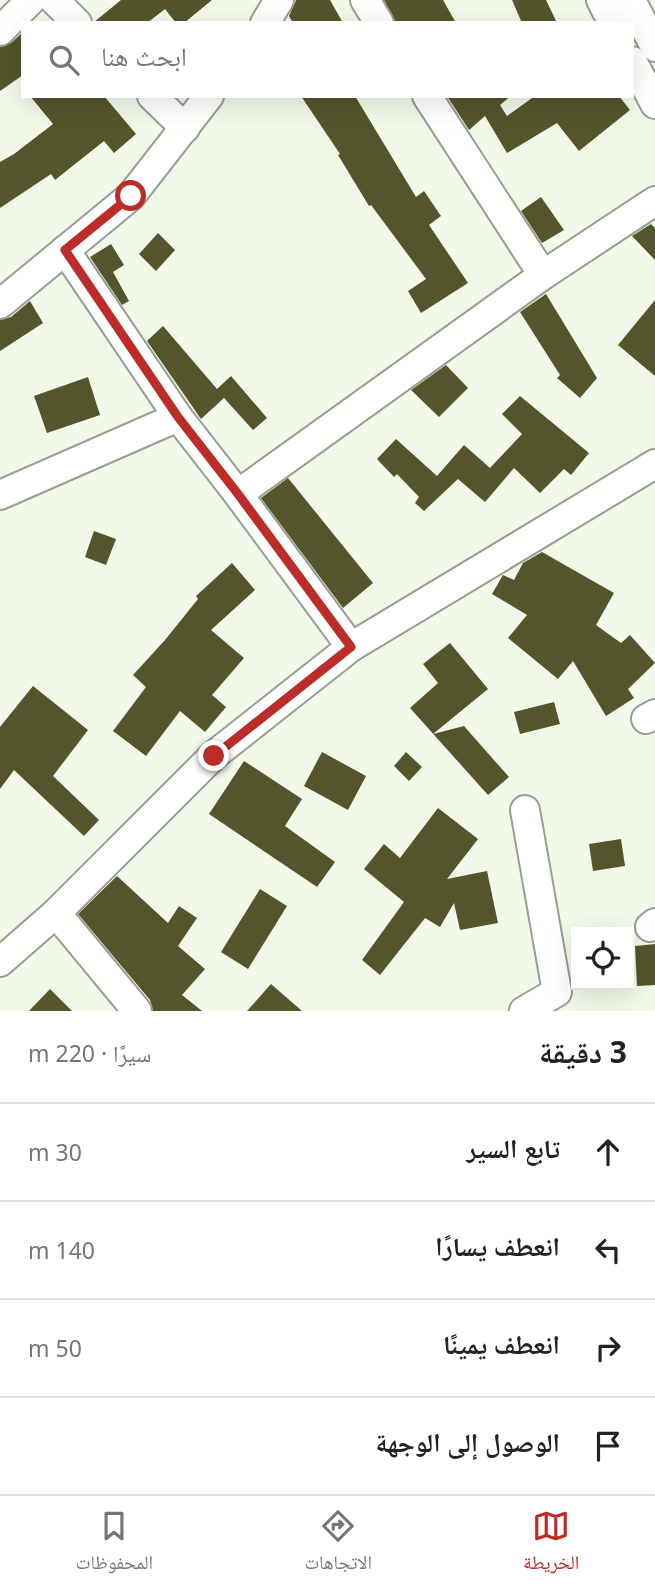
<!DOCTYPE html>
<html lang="ar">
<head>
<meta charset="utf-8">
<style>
	:root { --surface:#fff; --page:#f6f6f6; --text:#222; --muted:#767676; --line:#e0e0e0; --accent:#bc2d29 }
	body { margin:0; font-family:"Noto Sans","Noto Naskh Arabic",sans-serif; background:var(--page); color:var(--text); direction:rtl }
	.controls { position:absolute; right:21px; bottom:21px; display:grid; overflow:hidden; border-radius:0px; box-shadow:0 7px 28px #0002 }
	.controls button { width:63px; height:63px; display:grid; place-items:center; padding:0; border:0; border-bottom:2px solid var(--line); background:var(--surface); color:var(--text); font:35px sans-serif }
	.stop { position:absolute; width:21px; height:21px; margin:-16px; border:5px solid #bc2d29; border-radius:50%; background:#fff }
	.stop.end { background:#bc2d29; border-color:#fff; box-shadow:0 2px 7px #0008 }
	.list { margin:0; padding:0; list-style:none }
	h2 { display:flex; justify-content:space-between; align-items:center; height:91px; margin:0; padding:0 28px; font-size:30px }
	h2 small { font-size:23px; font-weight:400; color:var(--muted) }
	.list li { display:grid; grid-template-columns:46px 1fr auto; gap:21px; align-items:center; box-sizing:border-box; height:98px; padding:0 28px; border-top:2px solid var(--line) }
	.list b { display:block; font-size:26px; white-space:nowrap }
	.list em { font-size:23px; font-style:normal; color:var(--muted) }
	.icon { flex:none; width:38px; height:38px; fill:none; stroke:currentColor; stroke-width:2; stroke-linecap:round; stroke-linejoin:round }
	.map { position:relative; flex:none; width:655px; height:1011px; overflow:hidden; direction:ltr }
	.search { position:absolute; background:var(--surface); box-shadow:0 7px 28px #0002; left:21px; right:21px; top:21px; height:77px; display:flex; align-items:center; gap:18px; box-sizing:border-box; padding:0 24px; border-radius:0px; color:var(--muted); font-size:26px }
	.sheet { height:483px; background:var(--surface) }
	nav { display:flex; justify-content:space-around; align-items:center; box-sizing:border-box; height:98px; border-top:2px solid var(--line); background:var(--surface); font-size:19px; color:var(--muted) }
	nav a { display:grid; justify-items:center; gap:4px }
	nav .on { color:var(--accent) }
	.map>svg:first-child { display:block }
	.building { fill:#54552c }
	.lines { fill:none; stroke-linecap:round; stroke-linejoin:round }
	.minor-casing { stroke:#979f90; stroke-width:32 }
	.minor { stroke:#fff; stroke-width:28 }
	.route { stroke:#bc2d29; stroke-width:9 }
</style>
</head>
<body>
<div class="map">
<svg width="655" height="1011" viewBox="0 0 655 1011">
	<rect width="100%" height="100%" fill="#f1fae9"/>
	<!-- building -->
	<g class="building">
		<polygon points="121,0 212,0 184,23 176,23 165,9 147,23 93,23"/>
		<polygon points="296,0 330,0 343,23 293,23 289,16"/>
		<polygon points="384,0 443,0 456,23 396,23"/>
		<polygon points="512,0 546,0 557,23 522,23"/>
		<polygon points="23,32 23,75 0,91 0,47 11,43"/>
		<polygon points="30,96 104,96 136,134 114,153 104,141 55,180 51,174 0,208 0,162 14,154 53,124"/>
		<polygon points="301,96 355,96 416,197 424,191 441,216 429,225 468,283 421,313 408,291 426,279 371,205 369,206 338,155 340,154"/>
		<polygon points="447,96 511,96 500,105 507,116 535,96 619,96 630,110 579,151 557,123 507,153 485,116 469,130"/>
		<polygon points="541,197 564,230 542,243 521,211"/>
		<polygon points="651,224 655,228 655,260 632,236"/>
		<polygon points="158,233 175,250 156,271 139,254"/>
		<polygon points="111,244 124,265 113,272 129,301 122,305 90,257"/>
		<polygon points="546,294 597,378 580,398 557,378 560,375 520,312"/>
		<polygon points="655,300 655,376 618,345"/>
		<polygon points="30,301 43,323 0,351 0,320 11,317"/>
		<polygon points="163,326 217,389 231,376 267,418 253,430 224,398 201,419 147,341"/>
		<polygon points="446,365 468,388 439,417 411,390"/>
		<polygon points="88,377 100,415 47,433 34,396"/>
		<polygon points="520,396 589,453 571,475 564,469 540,493 514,468 485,502 458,479 424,511 415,503 419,497 397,474 394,477 377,459 396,439 437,476 464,445 490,468 522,434 502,414"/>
		<polygon points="288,478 373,583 343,608 261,498"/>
		<polygon points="94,531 116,539 106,565 85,557"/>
		<polygon points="542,552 614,593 596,625 621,643 630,635 655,663 628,689 634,698 606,716 573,661 558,679 508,638 527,615 492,594 503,575 514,580 523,563"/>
		<polygon points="232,563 255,590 211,630 244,658 212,695 226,707 205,732 180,711 146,756 113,731 146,687 133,675 165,640 198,599 196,596"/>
		<polygon points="450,643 488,689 433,734 464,726 478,742 509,777 488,795 410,708 438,683 423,664"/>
		<polygon points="33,686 88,730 53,776 99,820 84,836 14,770 0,789 0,727"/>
		<polygon points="554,702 560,724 520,734 514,712"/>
		<polygon points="322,752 366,776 348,810 304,786"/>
		<polygon points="406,752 422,767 409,781 394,766"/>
		<polygon points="244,761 302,799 285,826 335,862 317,887 209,814"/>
		<polygon points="438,808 478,839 447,879 487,871 498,923 460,930 454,903 440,927 425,918 380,975 362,960 404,902 364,869 384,844 400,858"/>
		<polygon points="621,839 625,866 593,871 589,844"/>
		<polygon points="117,876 168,923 179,906 197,918 178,946 205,969 182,995 202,1011 153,1011 150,1000 78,914"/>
		<polygon points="260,889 287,906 248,969 221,952"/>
		<polygon points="655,944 655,985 637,986 635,946"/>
		<polygon points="271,984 302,1011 247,1011"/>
		<polygon points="50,989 72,1011 29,1011"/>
	</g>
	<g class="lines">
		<!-- minor casing -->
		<g class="minor-casing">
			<g id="minor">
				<polyline points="54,0 77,23"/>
				<polyline points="365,0 379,23"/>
				<polyline points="601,0 613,23"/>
				<polyline points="631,0 655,47"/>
				<polyline points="265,23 279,0"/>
				<polyline points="0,31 31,0"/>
				<polyline points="632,61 655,104"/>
				<polyline points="152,96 185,128"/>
				<polyline points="427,96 543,275"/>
				<polyline points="65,250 178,417 238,494 351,647"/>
				<polyline points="0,304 131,196 209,96"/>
				<polyline points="238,494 543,275 655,201"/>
				<polyline points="0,495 178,417"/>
				<polyline points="646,719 655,714"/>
				<polyline points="56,913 137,1011"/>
				<polyline points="650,927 655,923"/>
				<polyline points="0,962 56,913 213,756 351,647 655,464"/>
				<polyline points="524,1011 557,992 525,810"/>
			</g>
		</g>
		<!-- minor -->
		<use href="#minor" class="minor"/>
	</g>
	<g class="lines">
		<!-- route -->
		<polyline class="route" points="131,196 65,250 178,417 238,494 351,647 214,756"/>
	</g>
</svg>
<div class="controls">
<button><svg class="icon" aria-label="locate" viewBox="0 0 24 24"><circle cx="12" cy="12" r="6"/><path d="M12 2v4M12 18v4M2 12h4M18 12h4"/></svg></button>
</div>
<div class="stop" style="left:131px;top:196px"></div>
<div class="stop end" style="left:214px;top:756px"></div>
<div class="search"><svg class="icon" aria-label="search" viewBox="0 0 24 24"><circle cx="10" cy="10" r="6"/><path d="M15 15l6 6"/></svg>ابحث هنا</div>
</div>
<section class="sheet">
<h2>3 دقيقة<small>سيرًا · 220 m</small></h2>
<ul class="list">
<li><svg class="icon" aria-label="ahead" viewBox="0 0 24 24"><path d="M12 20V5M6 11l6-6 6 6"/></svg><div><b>تابع السير</b></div><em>30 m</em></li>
<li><svg class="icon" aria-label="left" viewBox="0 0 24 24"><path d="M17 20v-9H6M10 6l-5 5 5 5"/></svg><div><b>انعطف يسارًا</b></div><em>140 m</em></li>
<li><svg class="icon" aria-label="right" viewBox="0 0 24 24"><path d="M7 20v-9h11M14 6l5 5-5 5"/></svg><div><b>انعطف يمينًا</b></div><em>50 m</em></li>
<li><svg class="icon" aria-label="arrive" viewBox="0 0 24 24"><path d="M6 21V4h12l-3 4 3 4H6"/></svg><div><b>الوصول إلى الوجهة</b></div></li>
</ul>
</section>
<nav>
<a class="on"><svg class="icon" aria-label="map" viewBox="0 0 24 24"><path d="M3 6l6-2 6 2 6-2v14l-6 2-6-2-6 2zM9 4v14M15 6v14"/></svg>الخريطة</a>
<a><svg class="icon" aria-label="directions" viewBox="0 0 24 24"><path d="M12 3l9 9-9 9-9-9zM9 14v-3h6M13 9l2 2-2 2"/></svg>الاتجاهات</a>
<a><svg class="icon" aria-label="saved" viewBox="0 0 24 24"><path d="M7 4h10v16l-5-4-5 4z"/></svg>المحفوظات</a>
</nav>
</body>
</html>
